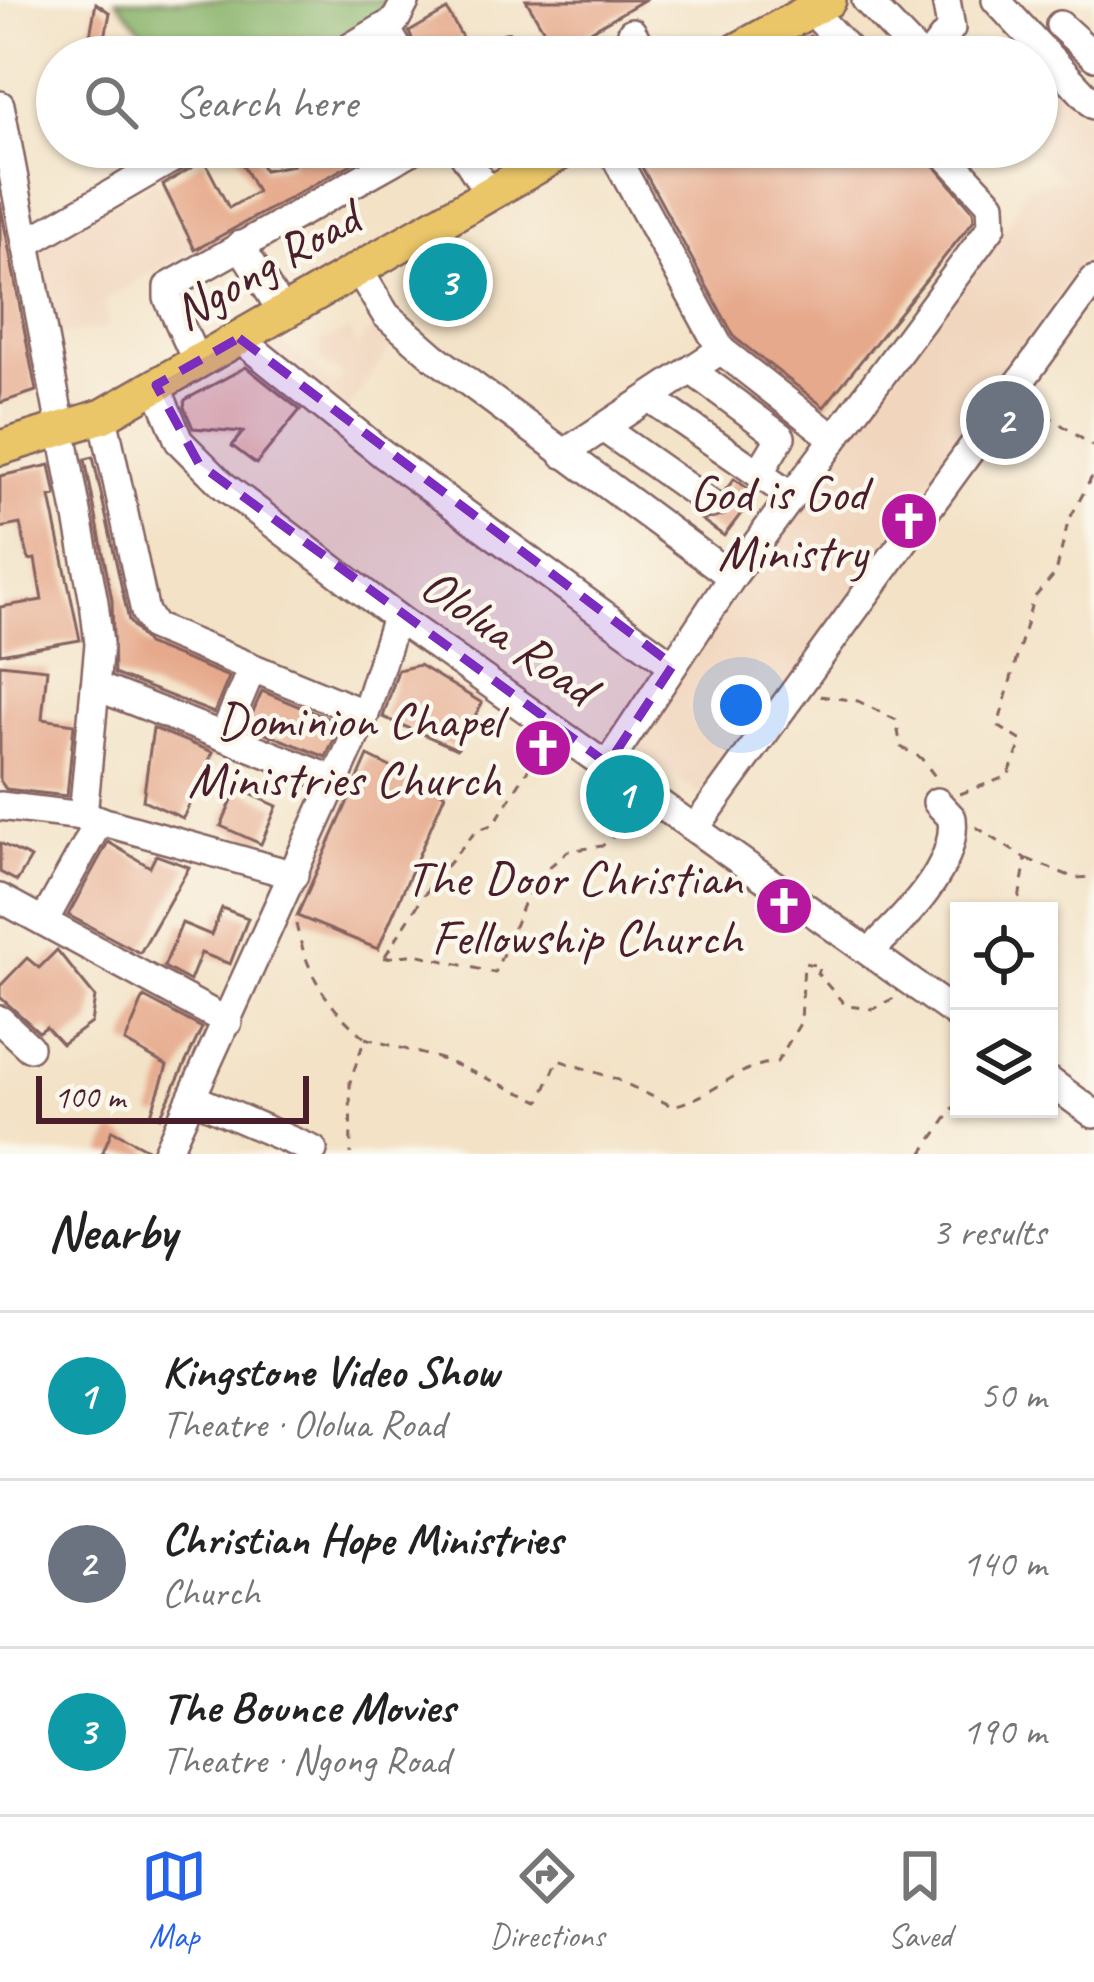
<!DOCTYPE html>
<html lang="en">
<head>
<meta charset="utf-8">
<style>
	:root { --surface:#fff; --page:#f6f6f6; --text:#222; --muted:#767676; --line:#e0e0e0; --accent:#2563eb }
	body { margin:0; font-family:Caveat,sans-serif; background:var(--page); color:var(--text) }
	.controls { position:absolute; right:36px; bottom:36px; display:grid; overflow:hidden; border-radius:0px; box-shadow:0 3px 9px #0004 }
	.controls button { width:108px; height:108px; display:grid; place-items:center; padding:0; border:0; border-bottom:3px solid var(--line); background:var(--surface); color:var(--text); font:60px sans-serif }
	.scale { position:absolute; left:36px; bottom:30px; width:273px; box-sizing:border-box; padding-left:12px; border:6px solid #4a1f2b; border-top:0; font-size:33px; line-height:42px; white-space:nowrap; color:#4a1f2b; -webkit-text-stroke:9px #fbf7ec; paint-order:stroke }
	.you { position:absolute; left:741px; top:705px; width:42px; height:42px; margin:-30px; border:9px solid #fff; border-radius:50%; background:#1a73e8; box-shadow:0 0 0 18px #1a73e833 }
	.badge { display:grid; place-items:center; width:78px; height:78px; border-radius:50%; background:var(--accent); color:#fff; font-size:39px; font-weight:700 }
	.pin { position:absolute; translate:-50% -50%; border:6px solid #fff; box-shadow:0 3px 12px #0006 }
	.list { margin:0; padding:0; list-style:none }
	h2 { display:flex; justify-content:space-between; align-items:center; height:156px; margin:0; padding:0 48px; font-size:51px }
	h2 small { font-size:39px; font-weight:400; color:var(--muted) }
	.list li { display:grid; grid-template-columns:78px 1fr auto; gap:36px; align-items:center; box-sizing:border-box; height:168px; padding:0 48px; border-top:3px solid var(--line) }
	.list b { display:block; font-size:45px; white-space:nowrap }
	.list p { margin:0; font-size:39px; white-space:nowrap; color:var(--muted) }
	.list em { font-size:39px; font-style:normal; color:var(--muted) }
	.icon { flex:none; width:66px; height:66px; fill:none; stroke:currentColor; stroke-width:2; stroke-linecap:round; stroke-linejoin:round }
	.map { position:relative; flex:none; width:1094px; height:1154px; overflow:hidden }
	.search { position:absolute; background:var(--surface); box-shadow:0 3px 9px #0004; left:36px; right:36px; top:36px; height:132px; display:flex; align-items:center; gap:30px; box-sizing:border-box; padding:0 42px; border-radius:66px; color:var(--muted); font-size:45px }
	.sheet { height:660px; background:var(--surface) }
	nav { display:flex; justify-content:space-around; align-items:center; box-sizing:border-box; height:168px; border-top:3px solid var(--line); background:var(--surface); font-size:33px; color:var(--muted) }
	nav a { display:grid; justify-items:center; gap:6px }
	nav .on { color:var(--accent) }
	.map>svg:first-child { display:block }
	.built { fill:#f1d5bd }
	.forest { fill:#87b269; stroke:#68684a; stroke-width:3 }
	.building { fill:#e6a98b }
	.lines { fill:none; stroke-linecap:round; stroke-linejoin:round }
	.minor-casing { stroke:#856361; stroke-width:32 }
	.major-casing { stroke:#856361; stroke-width:38 }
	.path { stroke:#856361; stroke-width:3; stroke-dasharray:9 9; stroke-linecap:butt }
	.minor { stroke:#fff; stroke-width:27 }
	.major { stroke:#eac669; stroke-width:33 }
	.marked { fill:#7b2cbf; fill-opacity:0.2; stroke:#7b2cbf; stroke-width:9; stroke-dasharray:24 15; stroke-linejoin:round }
	.labels { text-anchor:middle; stroke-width:9; stroke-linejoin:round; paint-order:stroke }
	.street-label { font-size:51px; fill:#4a1f2b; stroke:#fbf7ec }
	.poi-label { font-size:51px; fill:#4a1f2b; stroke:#fbf7ec; text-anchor:end }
</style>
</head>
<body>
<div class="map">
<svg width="1094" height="1154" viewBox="0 0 1094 1154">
	<rect width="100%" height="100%" fill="#fbf7ec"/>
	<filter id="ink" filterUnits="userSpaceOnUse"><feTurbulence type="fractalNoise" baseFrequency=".00833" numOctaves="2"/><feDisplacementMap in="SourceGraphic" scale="24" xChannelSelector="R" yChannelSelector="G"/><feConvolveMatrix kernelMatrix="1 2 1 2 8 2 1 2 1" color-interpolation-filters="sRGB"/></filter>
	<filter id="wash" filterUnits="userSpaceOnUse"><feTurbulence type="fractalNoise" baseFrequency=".004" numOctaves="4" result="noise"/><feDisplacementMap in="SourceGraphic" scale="48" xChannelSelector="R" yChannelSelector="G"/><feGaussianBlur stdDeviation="2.7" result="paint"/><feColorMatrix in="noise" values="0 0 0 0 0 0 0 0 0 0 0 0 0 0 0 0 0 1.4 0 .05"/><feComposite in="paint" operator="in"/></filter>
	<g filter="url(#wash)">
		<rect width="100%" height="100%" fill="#f3e2c6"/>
		<!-- built -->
		<g class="built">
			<polygon points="1037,66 1094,126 1094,243 732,768 703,797 639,751 641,725 1012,217 1025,187 1068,180 1025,147 1037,147"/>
			<polygon points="154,182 191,250 106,299 109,328 52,336 38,244"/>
			<polygon points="373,325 393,343 348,410 256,340 270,332 335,386 344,375 321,362 320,342 350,330 356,348"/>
		</g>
		<!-- forest -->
		<polygon class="forest" points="116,0 392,0 390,9 295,57 166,57"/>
		<g id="blocks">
			<!-- building -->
			<g class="building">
				<polygon points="526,0 644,0 556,51"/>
				<polygon points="96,3 110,13 101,57 86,57"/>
				<polygon points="447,10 473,57 421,57 409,32"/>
				<polygon points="810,36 830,57 772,57"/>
				<polygon points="233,147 251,147 264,170 293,165 284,147 345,147 353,163 195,250 163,185 204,160 229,208 257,192"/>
				<polygon points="631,147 919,147 973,211 974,220 824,407 735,338"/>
				<polygon points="0,202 36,391 0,403"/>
				<polygon points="246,367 300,410 256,464 232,446 243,432 193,428 184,407 185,400"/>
				<polygon points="93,457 129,621 147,644 229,677 214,713 114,674 112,600 85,459"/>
				<polygon points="50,465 56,496 50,497 80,640 0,654 0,607 42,600 35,559 29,560 20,524 0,528 0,476"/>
				<polygon points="734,479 756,494 724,536 702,520 725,515 729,504 724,492"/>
				<polygon points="0,664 47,669 42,719 74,724 67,796 6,789 0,781"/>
				<polygon points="419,665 482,703 457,749 383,717 398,670"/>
				<polygon points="262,691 341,724 326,757 247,726"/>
				<polygon points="153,728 213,752 183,818 143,800"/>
				<polygon points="368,756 445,794 378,949 297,916"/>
				<polygon points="237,788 277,806 261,844 221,826"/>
				<polygon points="108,842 150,867 156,855 189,867 140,953 68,915"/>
				<polygon points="0,843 31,858 17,881 0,872"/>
				<polygon points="222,908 248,918 230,964 201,953 190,981 164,967 182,923 211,935"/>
				<polygon points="57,950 95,997 91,1023 62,1044 46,1027 39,1032 0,997 0,986 27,958 39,968"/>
				<polygon points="144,997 202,1028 160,1117 151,1114 167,1066 125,1042"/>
				<polygon points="112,1130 149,1150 148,1154 102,1154"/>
			</g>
		</g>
	</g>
	<g filter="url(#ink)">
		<use href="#blocks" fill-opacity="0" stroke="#856361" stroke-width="3"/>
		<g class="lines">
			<!-- minor casing -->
			<g class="minor-casing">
				<g id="minor">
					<polyline points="866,0 917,53 929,56 951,28 946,0"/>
					<polyline points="996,0 1094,105"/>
					<polyline points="811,10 855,57"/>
					<polyline points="1060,25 1094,56"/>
					<polyline points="385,27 403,57"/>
					<polyline points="632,32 646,57"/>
					<polyline points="508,47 513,57"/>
					<polyline points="593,56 593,57"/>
					<polyline points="334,57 395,21 406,0"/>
					<polyline points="0,105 94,602 99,644 83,816"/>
					<polyline points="459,147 490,195"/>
					<polyline points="610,147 721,350 832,437"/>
					<polyline points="27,243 192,147"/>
					<polyline points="240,245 283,313"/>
					<polyline points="358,269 386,315 433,356 732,577"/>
					<polyline points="239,338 383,454 673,665"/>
					<polyline points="197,362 168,298 168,287 418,147"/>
					<polyline points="691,370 781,437 759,473"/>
					<polyline points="156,385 179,441 224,486 396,617 959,1016"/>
					<polyline points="651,399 791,496"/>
					<polyline points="103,416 145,612 154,627 365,714 396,617"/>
					<polyline points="603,428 711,504"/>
					<polyline points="563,454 721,350"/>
					<polyline points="95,686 337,781"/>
					<polyline points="224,735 252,668"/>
					<polyline points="608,764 732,577 992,226 991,204 938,147"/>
					<polyline points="0,806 83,816 294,875"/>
					<polyline points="696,827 1094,280"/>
					<polyline points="0,898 228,1022"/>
					<polyline points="44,921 100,820"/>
					<path d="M 870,951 C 903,920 958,867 952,818 L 937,802"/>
					<polyline points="0,1020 29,1047"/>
					<polyline points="1049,1081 1094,1114"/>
					<polyline points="195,1099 313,1150"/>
					<polyline points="166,1154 365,714"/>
				</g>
			</g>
			<!-- major casing -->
			<g class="major-casing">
				<g id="major">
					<polyline points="725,57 829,0"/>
					<polyline points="0,448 103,416 571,147"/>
				</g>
			</g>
			<!-- path -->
			<g class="path">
				<polyline points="1031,404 1094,447"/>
				<polyline points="820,696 858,701 896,720 901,747 921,758 937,779"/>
				<polyline points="960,794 1008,776 1022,741 998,726 1033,599 1056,573 1068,522 1094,473"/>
				<polyline points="976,827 1026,859 1017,911"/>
				<polyline points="1027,859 1075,878 1094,877"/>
				<path d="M 296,924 C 307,973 326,1006 365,1038 L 350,1082 L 351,1154"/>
				<polyline points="385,956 432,883 476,831 494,824 542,747"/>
				<polyline points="384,958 416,954 495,973 532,882 568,851 602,846 636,816"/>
				<path d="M 365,1038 L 444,1060 L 540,1101 L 558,1060 L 616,1079 L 672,1106 C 717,1096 734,1066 777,1062 L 801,1022 L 804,963 L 820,966 L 817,973 L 846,1006 L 873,1009 L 896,997"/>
				<polyline points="922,1154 959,1100"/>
			</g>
			<!-- minor -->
			<use href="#minor" class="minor"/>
			<!-- major -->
			<use href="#major" class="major"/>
		</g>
	</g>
	<!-- marked area -->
	<path class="marked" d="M 239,338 L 673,665 L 608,764 L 199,464 L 156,385 Z"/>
	<!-- icons -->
	<defs>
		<g id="church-disc" transform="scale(3)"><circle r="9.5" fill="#b5179e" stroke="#fbf7ec"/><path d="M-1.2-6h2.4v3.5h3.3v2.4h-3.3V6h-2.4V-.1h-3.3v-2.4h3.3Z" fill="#fff"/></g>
	</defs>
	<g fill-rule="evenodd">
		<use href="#church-disc" x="909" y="521"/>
		<use href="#church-disc" x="543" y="748"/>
		<use href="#church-disc" x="784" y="906"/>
	</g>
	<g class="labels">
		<!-- street labels -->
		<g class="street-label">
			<text transform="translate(265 264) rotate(-30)" y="18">Ngong Road</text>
			<text transform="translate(509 635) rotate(35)" y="18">Ololua Road</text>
		</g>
		<!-- poi labels -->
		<g class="poi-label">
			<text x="867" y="510">God is God<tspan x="867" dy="59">Ministry</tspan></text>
			<text x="501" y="737">Dominion Chapel<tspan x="501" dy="59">Ministries Church</tspan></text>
			<text x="742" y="895">The Door Christian<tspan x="742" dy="59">Fellowship Church</tspan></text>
		</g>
	</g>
</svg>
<div class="controls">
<button><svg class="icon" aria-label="locate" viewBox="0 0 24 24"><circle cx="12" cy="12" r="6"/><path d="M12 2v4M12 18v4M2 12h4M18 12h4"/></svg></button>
<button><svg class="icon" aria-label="layers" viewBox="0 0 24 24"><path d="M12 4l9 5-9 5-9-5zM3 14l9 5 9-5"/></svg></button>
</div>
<div class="scale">100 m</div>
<div class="you"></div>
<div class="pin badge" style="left:625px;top:794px;background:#0f9aa8">1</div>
<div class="pin badge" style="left:1005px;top:420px;background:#6b7280">2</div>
<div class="pin badge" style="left:448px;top:282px;background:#0f9aa8">3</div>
<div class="search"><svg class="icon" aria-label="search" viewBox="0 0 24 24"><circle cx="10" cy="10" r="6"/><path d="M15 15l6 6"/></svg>Search here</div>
</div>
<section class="sheet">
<h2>Nearby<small>3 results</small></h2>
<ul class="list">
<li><span class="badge" style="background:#0f9aa8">1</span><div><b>Kingstone Video Show</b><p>Theatre · Ololua Road</p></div><em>50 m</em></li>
<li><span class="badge" style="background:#6b7280">2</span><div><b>Christian Hope Ministries</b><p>Church</p></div><em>140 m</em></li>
<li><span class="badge" style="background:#0f9aa8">3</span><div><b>The Bounce Movies</b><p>Theatre · Ngong Road</p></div><em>190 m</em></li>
</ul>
</section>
<nav>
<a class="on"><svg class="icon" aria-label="map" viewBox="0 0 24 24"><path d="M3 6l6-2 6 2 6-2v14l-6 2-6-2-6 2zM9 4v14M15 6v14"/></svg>Map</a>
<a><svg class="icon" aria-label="directions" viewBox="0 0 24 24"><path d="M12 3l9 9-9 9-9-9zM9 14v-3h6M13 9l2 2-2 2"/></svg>Directions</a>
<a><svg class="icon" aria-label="saved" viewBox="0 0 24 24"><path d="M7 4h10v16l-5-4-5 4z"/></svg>Saved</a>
</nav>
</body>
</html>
